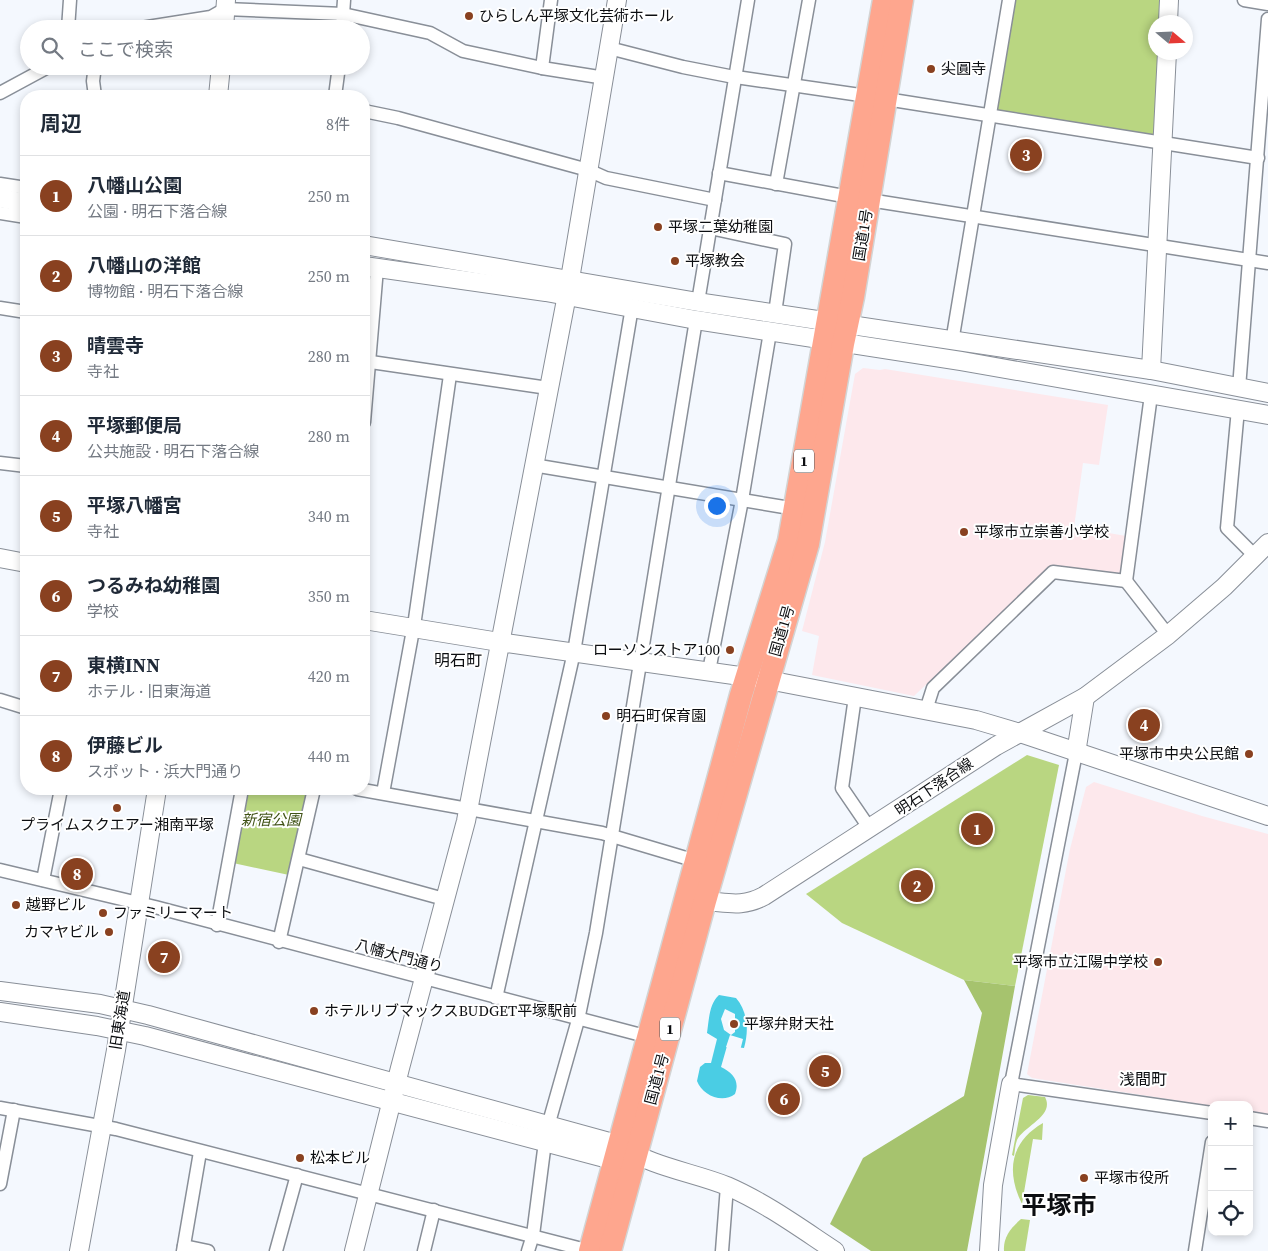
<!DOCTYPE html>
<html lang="ja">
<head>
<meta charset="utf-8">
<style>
	:root { --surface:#fff; --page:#f2f2f3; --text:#1f2937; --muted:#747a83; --line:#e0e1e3; --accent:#894120 }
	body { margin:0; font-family:"Source Serif 4","Noto Sans JP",serif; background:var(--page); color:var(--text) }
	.controls { position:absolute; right:15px; bottom:15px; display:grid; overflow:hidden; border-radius:10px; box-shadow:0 2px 8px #0003 }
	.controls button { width:45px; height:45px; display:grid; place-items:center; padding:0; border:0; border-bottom:1px solid var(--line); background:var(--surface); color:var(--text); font:25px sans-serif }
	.compass { position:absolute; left:1148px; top:15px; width:45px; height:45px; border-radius:50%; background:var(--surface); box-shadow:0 2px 8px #0003; rotate:109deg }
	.you { position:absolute; left:716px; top:505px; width:18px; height:18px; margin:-12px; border:4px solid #fff; border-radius:50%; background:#1a73e8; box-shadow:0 0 0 8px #1a73e833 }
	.badge { display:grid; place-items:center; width:32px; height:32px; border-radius:50%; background:var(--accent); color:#fff; font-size:16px; font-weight:700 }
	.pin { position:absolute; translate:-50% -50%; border:2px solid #fff; box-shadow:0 1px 5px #0006 }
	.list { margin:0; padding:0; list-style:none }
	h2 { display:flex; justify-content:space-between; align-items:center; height:65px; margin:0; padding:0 20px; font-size:21px }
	h2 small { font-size:16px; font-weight:400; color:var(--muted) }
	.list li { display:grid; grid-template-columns:32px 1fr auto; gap:15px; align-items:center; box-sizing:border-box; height:80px; padding:0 20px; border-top:1px solid var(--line) }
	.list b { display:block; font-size:19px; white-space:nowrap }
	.list p { margin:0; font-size:16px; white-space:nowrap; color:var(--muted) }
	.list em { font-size:16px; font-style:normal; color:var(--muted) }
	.icon { flex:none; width:28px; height:28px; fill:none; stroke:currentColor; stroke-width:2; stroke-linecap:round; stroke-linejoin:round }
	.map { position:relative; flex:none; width:1268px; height:1251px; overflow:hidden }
	.search { position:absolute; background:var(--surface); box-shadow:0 2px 8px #0003; left:20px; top:20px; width:350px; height:55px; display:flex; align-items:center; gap:12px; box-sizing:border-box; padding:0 18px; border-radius:28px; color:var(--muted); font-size:19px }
	.panel { position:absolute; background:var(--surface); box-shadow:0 2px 8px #0003; left:20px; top:90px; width:350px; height:705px; border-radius:20px }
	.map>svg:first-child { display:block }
	.education { fill:#fde8ec }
	.green { fill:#b9d681 }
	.forest { fill:#a6c36e }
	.water { fill:#4acde4; fill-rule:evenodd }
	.pier { fill:#f4f8fe }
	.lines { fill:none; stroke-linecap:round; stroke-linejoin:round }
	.street-casing { stroke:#898f98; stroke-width:15 }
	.secondary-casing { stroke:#898f98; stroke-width:20 }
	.highway-casing { stroke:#d3d4d4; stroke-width:25 }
	.street { stroke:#fff; stroke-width:12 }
	.secondary { stroke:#fff; stroke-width:18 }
	.highway { stroke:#fea68e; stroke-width:22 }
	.poi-dot { fill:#894120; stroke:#fff; stroke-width:2 }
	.labels { text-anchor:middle; stroke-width:4; stroke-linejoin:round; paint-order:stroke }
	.shield { fill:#fff; stroke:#555658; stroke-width:1 }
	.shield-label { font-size:14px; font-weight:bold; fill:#0c0e11 }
	.poi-label { font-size:15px; fill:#0c0e11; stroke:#fff; text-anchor:start }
	.street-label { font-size:15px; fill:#0c0e11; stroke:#fff }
	.park-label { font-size:15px; font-style:italic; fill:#405216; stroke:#fff }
	.neighbourhood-label { font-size:16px; fill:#0c0e11; stroke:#fff }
	.town-label { font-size:25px; font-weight:bold; fill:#0c0e11; stroke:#fff }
</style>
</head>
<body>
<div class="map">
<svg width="1268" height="1251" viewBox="0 0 1268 1251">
	<rect width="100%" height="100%" fill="#f4f8fe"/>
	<!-- education -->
	<g class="education">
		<polygon points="863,368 880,370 885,369 1108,405 1099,465 1083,463 1074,527 1126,536 1122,572 1119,576 1051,567 914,696 812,675 819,636 802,631 825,542 855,374"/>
		<polygon points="1094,782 1202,816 1268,834 1268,1115 1249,1112 1249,1105 1212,1106 1032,1078 1027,1074 1070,849 1086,787"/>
	</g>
	<!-- green -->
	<g class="green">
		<polygon points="1013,0 1164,0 1163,22 1156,22 1156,52 1162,53 1158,138 995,110"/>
		<polygon points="1027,755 1059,765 1015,986 964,980 842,923 806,894"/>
		<polygon points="247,789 307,789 289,875 233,863"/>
		<path d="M 1028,1095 L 1045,1097 C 1055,1116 1024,1126 1017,1140 C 1015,1145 1015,1151 1014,1156 L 1012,1155 L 1023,1098 Z"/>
		<path d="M 1043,1123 L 1042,1140 L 1033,1139 L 1022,1204 C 1006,1172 1010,1142 1043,1123 Z"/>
		<path d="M 1021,1219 L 1030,1220 L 1025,1251 L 1004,1251 C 1003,1237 1011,1228 1021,1219 Z"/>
	</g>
	<!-- forest -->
	<polygon class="forest" points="964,980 1015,986 967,1251 871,1251 830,1224 863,1158 964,1096 982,1013"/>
	<!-- water -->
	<path class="water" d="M 719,995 L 736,998 C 748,1012 749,1031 744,1048 L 727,1046 L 721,1067 C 733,1073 740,1081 735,1094 C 722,1104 702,1095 697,1081 L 700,1067 L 705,1063 L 711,1063 L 717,1039 L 707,1033 C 709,1020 709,1004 719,995 ZM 725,1009 L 735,1014 L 735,1032 L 731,1035 L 724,1030 L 721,1019 Z"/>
	<!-- pier -->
	<polygon class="pier" points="730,1035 743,1039 740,1051 726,1047"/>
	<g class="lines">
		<!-- street casing -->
		<g class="street-casing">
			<g id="street">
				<polyline points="551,0 542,68 605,78"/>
				<polyline points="1244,0 1268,4"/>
				<polyline points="68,29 70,0"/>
				<polyline points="135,29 211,17 225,9 343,14 430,33 463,51 542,68"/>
				<polyline points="342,29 344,0"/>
				<polyline points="609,48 683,67 729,76 867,96"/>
				<polyline points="95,66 93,81 95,96"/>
				<polyline points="0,93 50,66"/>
				<polyline points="335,96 339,66"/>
				<polyline points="886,99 1258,158"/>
				<polyline points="364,111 398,118 588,170 606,178 715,200"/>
				<polyline points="719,173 849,197"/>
				<polyline points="0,184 26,188"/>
				<polyline points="776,184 809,0"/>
				<polyline points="869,200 1268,263"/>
				<polyline points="0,213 26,217"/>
				<polyline points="710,228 785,244 775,313"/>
				<polyline points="698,302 748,0"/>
				<polyline points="0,308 26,312"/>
				<polyline points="952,342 1009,0"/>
				<polyline points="364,361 548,388"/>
				<polyline points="1239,388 1268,19"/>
				<polyline points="1238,409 1227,528 1255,556"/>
				<polyline points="364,422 377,268"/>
				<polyline points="0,463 26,466"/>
				<polyline points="533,465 796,509"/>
				<polyline points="1126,581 1168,635"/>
				<polyline points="709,671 742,500 770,332"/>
				<polyline points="855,697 842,788 870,829"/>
				<polyline points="0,700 26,708"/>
				<polyline points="926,710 933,688 1053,572 1126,581 1151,395"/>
				<polyline points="1076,753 1011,1084 1212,1113"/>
				<polyline points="357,789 602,833 696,861"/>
				<polyline points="383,793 415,619 450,375"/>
				<polyline points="299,859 444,899"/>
				<polyline points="0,870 155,907 649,1037"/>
				<polyline points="43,880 61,789"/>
				<polyline points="217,925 242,789"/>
				<polyline points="279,942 314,789"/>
				<polyline points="496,998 574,652 632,307"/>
				<polyline points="0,1108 116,1129 590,1251"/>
				<polyline points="1249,1118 1268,1121"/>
				<polyline points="548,1126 578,1020 596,933 696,320"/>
				<polyline points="0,1184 14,1110"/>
				<polyline points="184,1246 208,1251"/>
				<polyline points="183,1251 200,1152"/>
				<polyline points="276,1251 297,1175"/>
				<polyline points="424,1251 434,1210"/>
				<polyline points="528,1251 533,1235 545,1142"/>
				<polyline points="722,1251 727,1186"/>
				<polyline points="1195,1251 1212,1142"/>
			</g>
		</g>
		<!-- secondary casing -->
		<g class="secondary-casing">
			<g id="secondary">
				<polyline points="1168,22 1169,0"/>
				<polyline points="224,29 226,0"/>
				<polyline points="218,96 221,66"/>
				<polyline points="0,198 26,203"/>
				<polyline points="364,245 698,302 1151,370 1268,393"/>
				<polyline points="364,266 546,292 696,320 961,361 1268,415"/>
				<polyline points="1151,370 1167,52"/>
				<polyline points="0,558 26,563"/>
				<polyline points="364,620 499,642 768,680 976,720 1020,733 1268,816"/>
				<polyline points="1076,753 1085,697"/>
				<path d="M 694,906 L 699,901 C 724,901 740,909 764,896 L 996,746 L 1085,697 L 1168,635 L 1224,587 L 1268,543"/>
				<path d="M 0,991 L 100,1004 L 148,1015 L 620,1145 C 651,1167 692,1172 727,1186 C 766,1203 800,1228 835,1251"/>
				<polyline points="0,1012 97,1026 145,1036 616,1161 625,1159"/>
				<polyline points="79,1251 116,1050 157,789"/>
				<polyline points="354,1251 400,1068 466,821 570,279 617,0"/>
				<polyline points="989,1251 993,1185 1011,1084"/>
			</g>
		</g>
		<!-- highway casing -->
		<g class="highway-casing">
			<g id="highway">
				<polyline points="590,1251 741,695 789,541 884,0"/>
				<polyline points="610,1251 705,901 808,544 843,344 853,297 902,0"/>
			</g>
		</g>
		<!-- street -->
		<use href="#street" class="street"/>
		<!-- secondary -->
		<use href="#secondary" class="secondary"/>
		<!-- highway -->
		<use href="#highway" class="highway"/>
	</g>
	<!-- markers -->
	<g class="poi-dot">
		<circle cx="469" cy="16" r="5"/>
		<circle cx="931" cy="69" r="5"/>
		<circle cx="658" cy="227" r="5"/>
		<circle cx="675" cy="261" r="5"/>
		<circle cx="964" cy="532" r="5"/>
		<circle cx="730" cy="650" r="5"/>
		<circle cx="606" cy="716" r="5"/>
		<circle cx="1249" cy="754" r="5"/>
		<circle cx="117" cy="808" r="5"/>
		<circle cx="16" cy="905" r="5"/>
		<circle cx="103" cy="913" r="5"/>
		<circle cx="109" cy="932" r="5"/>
		<circle cx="1158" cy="962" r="5"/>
		<circle cx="314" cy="1011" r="5"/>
		<circle cx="734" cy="1024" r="5"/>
		<circle cx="300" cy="1158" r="5"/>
		<circle cx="1084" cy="1178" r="5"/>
	</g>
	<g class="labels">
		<!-- shield labels -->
		<g class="shield">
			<rect x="794" y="449.5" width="20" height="23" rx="4"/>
			<rect x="660" y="1017.5" width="20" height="23" rx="4"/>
		</g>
		<g class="shield-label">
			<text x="804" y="466">1</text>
			<text x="670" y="1034">1</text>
		</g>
		<!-- poi labels -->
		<g class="poi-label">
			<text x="479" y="21">ひらしん平塚文化芸術ホール</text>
			<text x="941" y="74">尖圓寺</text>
			<text x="668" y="232">平塚二葉幼稚園</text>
			<text x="685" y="266">平塚教会</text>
			<text x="974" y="537">平塚市立崇善小学校</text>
			<text x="720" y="655" text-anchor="end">ローソンストア100</text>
			<text x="616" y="721">明石町保育園</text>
			<text x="1239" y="759" text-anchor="end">平塚市中央公民館</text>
			<text x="117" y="830" text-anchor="middle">プライムスクエアー湘南平塚</text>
			<text x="26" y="910">越野ビル</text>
			<text x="113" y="918">ファミリーマート</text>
			<text x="99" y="937" text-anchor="end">カマヤビル</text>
			<text x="1148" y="967" text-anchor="end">平塚市立江陽中学校</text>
			<text x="324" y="1016">ホテルリブマックスBUDGET平塚駅前</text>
			<text x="744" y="1029">平塚弁財天社</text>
			<text x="310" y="1163">松本ビル</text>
			<text x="1094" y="1183">平塚市役所</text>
		</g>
		<!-- street labels -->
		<g class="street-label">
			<text transform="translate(863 235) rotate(-81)" y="5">国道1号</text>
			<text transform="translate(782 631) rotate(-74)" y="5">国道1号</text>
			<text transform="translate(934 787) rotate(-34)" y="5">明石下落合線</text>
			<text transform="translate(399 956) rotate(15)" y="5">八幡大門通り</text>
			<text transform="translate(120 1020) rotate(-81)" y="5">旧東海道</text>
			<text transform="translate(657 1079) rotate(-75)" y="5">国道1号</text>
		</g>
		<!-- park labels -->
		<g class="park-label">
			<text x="271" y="825">新宿公園</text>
		</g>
		<!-- neighbourhood labels -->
		<g class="neighbourhood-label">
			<text x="458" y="666">明石町</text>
			<text x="1143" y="1085">浅間町</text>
		</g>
		<!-- town labels -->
		<g class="town-label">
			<text x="1059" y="1214">平塚市</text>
		</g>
	</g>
</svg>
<div class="controls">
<button>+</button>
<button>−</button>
<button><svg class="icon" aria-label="locate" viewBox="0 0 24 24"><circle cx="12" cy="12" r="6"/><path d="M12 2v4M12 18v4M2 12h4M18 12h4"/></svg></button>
</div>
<svg class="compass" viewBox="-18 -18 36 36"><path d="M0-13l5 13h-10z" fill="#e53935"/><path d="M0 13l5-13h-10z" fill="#747a83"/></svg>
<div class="you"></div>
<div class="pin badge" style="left:977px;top:829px">1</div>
<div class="pin badge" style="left:917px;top:886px">2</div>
<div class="pin badge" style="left:1026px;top:155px">3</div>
<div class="pin badge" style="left:1144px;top:725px">4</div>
<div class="pin badge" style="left:825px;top:1071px">5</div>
<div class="pin badge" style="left:784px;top:1099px">6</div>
<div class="pin badge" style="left:164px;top:957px">7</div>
<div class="pin badge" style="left:77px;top:874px">8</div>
<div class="search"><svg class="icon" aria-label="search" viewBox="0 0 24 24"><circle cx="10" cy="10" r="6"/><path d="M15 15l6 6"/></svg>ここで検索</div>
<section class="panel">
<h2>周辺<small>8件</small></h2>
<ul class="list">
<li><span class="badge">1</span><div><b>八幡山公園</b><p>公園 · 明石下落合線</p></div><em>250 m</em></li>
<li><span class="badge">2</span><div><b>八幡山の洋館</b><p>博物館 · 明石下落合線</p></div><em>250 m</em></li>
<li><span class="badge">3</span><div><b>晴雲寺</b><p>寺社</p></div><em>280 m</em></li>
<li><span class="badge">4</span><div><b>平塚郵便局</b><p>公共施設 · 明石下落合線</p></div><em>280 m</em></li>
<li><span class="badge">5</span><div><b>平塚八幡宮</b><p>寺社</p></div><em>340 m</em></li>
<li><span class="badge">6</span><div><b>つるみね幼稚園</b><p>学校</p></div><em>350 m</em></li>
<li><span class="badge">7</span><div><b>東横INN</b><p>ホテル · 旧東海道</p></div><em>420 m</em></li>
<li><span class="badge">8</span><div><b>伊藤ビル</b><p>スポット · 浜大門通り</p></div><em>440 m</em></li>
</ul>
</section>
</div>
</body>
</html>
